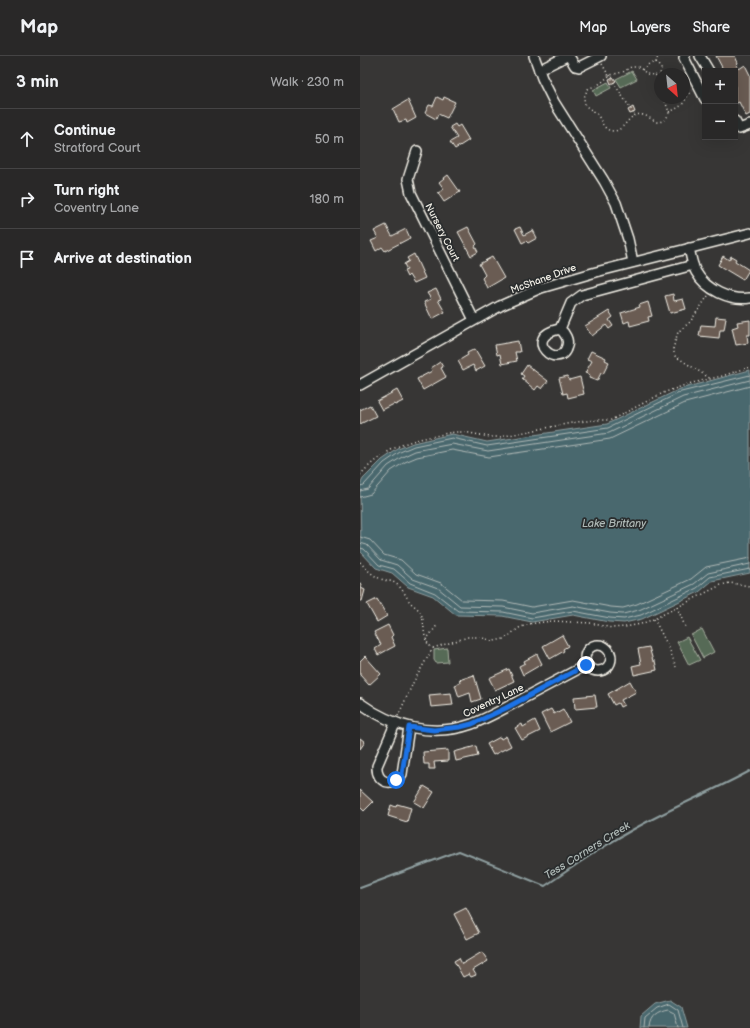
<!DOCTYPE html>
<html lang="en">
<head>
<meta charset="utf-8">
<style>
	:root { --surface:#292828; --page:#353434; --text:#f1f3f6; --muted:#a5a6a8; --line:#454445 }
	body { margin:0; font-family:"Balsamiq Sans",sans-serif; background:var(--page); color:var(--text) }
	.controls { position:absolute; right:12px; top:12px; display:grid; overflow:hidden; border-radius:0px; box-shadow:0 4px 16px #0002 }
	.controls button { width:36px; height:36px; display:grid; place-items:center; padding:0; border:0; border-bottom:1px solid var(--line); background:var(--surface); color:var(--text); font:20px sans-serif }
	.compass { position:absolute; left:294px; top:12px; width:36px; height:36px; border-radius:50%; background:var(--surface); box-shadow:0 4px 16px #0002; rotate:153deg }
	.stop { position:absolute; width:12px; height:12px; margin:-9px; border:3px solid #1a73e8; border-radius:50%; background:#fff }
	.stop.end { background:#1a73e8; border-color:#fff; box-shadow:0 1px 4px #0008 }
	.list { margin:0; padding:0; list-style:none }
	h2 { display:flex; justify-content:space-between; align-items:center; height:52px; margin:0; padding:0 16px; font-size:17px }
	h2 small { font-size:13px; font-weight:400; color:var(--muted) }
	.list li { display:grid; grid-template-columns:26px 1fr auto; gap:12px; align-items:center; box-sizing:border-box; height:60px; padding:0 16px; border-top:1px solid var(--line) }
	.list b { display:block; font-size:15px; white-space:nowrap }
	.list p { margin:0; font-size:13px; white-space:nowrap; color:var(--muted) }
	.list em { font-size:13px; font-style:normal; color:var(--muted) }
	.icon { flex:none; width:22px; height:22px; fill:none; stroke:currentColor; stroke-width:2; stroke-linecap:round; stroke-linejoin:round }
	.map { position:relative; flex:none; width:390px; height:972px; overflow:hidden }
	header { display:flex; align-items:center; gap:24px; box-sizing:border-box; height:56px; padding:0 20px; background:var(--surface); border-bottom:1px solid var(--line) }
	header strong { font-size:19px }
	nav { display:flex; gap:22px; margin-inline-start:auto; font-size:14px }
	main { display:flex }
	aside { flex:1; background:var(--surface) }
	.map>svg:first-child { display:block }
	.green { fill:#576b56; stroke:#a6ae9f }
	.water { fill:#4a676e; stroke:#8e9e9f }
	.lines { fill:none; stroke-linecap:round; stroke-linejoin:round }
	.shore { stroke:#b0bab7; stroke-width:1 }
	.stream { stroke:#8e9e9f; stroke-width:2 }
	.building { fill:#6b5c53; stroke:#f4f1e8 }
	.minor-casing { stroke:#f4f1e8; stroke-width:12 }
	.path { stroke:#f4f1e8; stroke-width:1.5; stroke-dasharray:1 3; stroke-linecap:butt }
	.minor { stroke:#2a2d2e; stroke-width:9 }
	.route { stroke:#1a73e8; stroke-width:5 }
	.labels { text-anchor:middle; stroke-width:3.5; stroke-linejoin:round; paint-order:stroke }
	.street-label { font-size:10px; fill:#f4f1e8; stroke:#2a2d2e }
	.water-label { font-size:11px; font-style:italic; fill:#b0bab7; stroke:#2a2d2e }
</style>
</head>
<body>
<header>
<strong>Map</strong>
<nav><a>Map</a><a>Layers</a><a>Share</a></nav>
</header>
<main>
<aside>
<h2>3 min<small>Walk · 230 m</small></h2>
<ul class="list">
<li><svg class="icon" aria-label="ahead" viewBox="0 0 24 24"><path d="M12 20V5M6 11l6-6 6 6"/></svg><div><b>Continue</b><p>Stratford Court</p></div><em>50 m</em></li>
<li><svg class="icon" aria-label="right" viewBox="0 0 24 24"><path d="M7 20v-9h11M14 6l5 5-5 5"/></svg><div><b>Turn right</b><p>Coventry Lane</p></div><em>180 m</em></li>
<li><svg class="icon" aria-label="arrive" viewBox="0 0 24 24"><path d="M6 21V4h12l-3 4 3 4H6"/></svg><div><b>Arrive at destination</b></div></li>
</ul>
</aside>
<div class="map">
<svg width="390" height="972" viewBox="0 0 390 972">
	<rect width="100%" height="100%" fill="#373635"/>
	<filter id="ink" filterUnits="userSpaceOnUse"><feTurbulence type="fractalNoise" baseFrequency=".025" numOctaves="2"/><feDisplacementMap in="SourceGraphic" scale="8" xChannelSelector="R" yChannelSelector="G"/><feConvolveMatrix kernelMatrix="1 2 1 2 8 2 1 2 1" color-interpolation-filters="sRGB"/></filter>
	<g filter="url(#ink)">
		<!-- green -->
		<g class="green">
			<polygon points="272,15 277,23 261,31 256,23"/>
			<polygon points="248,26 251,32 236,40 233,34"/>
			<polygon points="342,573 354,596 343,602 331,579"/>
			<polygon points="327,581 340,604 329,609 317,586"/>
			<polygon points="87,592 88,606 76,607 74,604 74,594"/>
		</g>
		<!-- water -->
		<g class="water">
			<polygon points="390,314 390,517 352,525 339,536 282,563 264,567 249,566 213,559 172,566 142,560 96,559 73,540 48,531 32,517 16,512 1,496 0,429 3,423 22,404 38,393 53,387 92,378 127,386 247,368 320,333"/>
			<polygon points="310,944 321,951 327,972 280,972 281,960 295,948"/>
		</g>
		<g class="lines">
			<!-- shore -->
			<g class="shore">
				<polyline points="0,430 4,429 24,407 40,396 54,390 92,382 127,390 248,372 321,336 390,319"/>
				<polyline points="0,435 8,433 28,410 42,401 55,395 92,388 128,395 249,377 323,341 390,324"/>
				<polyline points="0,441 11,438 31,415 45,406 57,401 92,394 129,401 250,383 325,347 390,330"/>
				<polyline points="0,481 10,484 24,499 41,504 56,518 81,527 102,544 143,545 172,551 213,544 251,551 263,552 277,548 331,523 346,511 390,502"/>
				<polyline points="0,487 7,489 21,504 37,509 53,523 78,532 100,550 143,551 172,557 213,550 250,557 263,558 279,554 334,528 348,517 390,508"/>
				<polyline points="0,492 4,493 19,509 34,513 50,527 75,537 98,555 143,556 172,562 213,555 250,562 264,563 281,559 337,532 350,521 390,513"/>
				<polyline points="284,972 285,962 297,952 309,948 318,954 323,972"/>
				<path d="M 289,972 C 290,960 298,956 308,954 L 314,957 L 318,972"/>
			</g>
			<!-- stream -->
			<path class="stream" d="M 0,832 L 99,795 L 185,830 C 217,808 249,786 283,768 C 318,749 355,734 390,715"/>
		</g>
		<!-- building -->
		<g class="building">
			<polygon points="356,0 375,0 378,7 376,9 379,13 385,9 390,19 390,58 386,60 379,46 375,48 375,15 364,15"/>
			<polygon points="253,21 256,25 251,28 249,23"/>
			<polygon points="77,41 83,44 84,41 95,46 87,62 78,58 76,63 65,57 69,49 73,50"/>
			<polygon points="48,44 56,62 47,67 46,64 39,66 33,53"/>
			<polygon points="273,51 275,56 270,58 268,54"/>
			<polygon points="95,68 97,71 100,69 109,84 95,93 90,86 97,82 90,71"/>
			<polygon points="88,119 100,136 84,146 78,137 84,133 79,126"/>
			<polygon points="26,169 32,180 46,173 50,182 25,195 22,191 16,195 11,185 18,182 14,175"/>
			<polygon points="108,171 117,188 115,190 118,196 111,200 98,176"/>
			<polygon points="160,171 164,179 173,174 177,182 168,187 166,185 162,187 155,173"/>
			<polygon points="54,198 65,222 54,227 49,219 47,221 44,215 47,214 44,208 49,205 47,202"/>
			<polygon points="363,200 369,204 371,200 376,203 375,205 389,214 383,224 358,209"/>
			<polygon points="132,201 144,222 127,232 122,222 125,219 119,208"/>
			<polygon points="76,233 81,243 78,244 85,256 72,263 64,246 71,243 67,237"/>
			<polygon points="313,238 314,245 323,243 326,253 310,257 305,240"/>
			<polygon points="288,246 292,260 288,261 289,265 270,270 269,265 264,267 261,257 280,251 279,249"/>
			<polygon points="249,255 253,261 249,264 253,270 249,273 246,269 232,280 225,270"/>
			<polygon points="356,261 366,262 364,274 360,274 359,282 339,280 341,269 355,270"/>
			<polygon points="390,264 390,279 387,279 388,287 376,289 372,272 378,270 377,266"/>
			<polygon points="158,285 160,296 155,296 157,305 142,308 140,298 137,299 135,289"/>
			<polygon points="115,293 125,310 116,315 113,309 103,314 98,305 108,299 107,297"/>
			<polygon points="231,295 246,302 245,304 249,306 243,318 241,317 237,325 229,322 230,319 225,317 232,305 227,303"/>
			<polygon points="80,306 83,311 81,312 86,321 63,334 57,323 72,315 71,312"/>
			<polygon points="167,309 188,325 182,333 178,330 175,334 162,323 164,320 161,318"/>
			<polygon points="208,320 209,324 220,321 224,338 208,342 207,337 203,338 199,322"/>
			<polygon points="37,334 43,345 35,349 34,348 22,354 17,345"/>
			<polygon points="10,349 16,360 0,368 0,354"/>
			<polygon points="0,527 2,528 1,532 5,534 2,545 0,545"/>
			<polygon points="17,543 27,560 17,566 7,548"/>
			<polygon points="28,569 33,579 31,581 35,590 18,599 15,593 21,589 14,576"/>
			<polygon points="202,579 208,590 203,593 204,595 190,603 183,590"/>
			<polygon points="289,591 293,605 295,605 297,614 274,619 272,610 281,608 278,593"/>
			<polygon points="177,598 182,608 163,619 159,610 165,607 164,605"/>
			<polygon points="5,600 21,618 9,629 0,619 0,605"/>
			<polygon points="149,613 154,625 135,634 129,622"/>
			<polygon points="114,619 121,643 112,646 110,637 99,641 95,629 100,627 99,624"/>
			<polygon points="270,625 276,636 261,644 264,649 260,651 258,647 254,649 248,638"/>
			<polygon points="91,637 93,649 71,651 69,639"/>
			<polygon points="235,639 237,651 215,653 214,641"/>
			<polygon points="191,653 194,658 203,653 210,666 190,676 181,658"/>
			<polygon points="175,664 180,675 162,684 155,672 162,668 163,671"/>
			<polygon points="146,680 151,690 133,699 127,688 140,681 141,683"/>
			<polygon points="0,682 5,686 0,693"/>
			<polygon points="116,690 118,700 96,705 94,696"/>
			<polygon points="88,694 88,705 74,706 75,713 69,713 69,708 64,708 63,696"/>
			<polygon points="64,730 74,736 64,752 54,746"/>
			<polygon points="0,734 13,746 4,755 0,751"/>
			<polygon points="37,748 51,752 47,766 28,760 31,749 36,751"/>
			<polygon points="106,852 119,877 107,883 94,858"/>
			<polygon points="122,896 128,905 113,914 116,919 111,921 109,918 103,921 94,905 99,902 102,908"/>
		</g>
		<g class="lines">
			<!-- minor casing -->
			<g class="minor-casing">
				<g id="minor">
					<polyline points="174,0 182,22 194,46 244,125 256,147 268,183 273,206"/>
					<polyline points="209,0 215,10 219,11 241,0"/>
					<polyline points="325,0 324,2 345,43"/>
					<polyline points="340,0 349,15"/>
					<polyline points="179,14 207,0"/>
					<polyline points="375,65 379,73 390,69"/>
					<polyline points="57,95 48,123 51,137 114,264"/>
					<path d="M 329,192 C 331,200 332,209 336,216 C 346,234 370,245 390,242"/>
					<polyline points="200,273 211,247 222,239 333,209"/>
					<path d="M 200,273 C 205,277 209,284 207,290 C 200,317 159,281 200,273 Z"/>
					<polyline points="0,329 140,250 181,232 236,216 390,177"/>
					<circle cx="238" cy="602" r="13"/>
					<path d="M 0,647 C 33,671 72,682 112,668 C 130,661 147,651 164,642 C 185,631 205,620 226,609"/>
					<path d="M 35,668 L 17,710 C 16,727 33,732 42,718 L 49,671"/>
				</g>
			</g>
			<!-- path -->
			<g class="path">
				<polyline points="296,6 301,13 300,18"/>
				<polyline points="242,8 249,20"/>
				<polyline points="282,14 289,8 296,6 298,0"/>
				<path d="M 250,19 C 257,34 267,46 275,60"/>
				<path d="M 300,20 L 287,18 L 279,11 L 271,11 L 263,16 L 250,19 L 241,27 L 228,33 C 225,38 223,42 225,48 C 227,53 234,54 237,58 C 242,65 243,75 254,75 C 266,74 269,55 283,59 C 288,60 292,64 297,66 C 303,66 308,62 309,56 L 305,45 L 306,42"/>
				<path d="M 309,56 C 315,53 320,52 324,46 C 327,42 327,38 332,35"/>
				<polyline points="348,240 330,266 318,276 313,293 315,300 351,323"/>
				<path d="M 0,419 C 21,396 43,385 75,380 C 83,378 91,376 99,376 C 113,376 124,382 139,381 L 217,366 L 236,364 L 251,364 L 303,337 L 328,328 L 362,320 L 390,311"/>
				<path d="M 0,506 C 7,514 14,521 24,524 C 27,525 31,525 33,526 C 41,530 45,538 49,545 C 52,549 57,551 60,556 C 67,567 60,585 73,592 L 108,581 L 119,581 L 134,585 L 144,583 L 159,572 L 169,568 L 192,565 L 230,567 L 252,572 L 265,571 L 281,568 L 294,563 L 361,529 L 370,527 L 390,530"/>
				<polyline points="317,551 326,573"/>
				<polyline points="294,563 309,592 316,611"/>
				<polyline points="66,584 78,568"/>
				<polyline points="38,660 54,625 73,592"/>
			</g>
			<!-- minor -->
			<use href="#minor" class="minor"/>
		</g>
	</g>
	<g class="lines" filter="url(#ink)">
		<!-- route -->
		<polyline class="route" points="36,724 42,718 49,671 74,674 100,671 112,668 146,652 226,609"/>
	</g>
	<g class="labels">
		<!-- street labels -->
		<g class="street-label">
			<text transform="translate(83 176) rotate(63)" y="4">Nursery Court</text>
			<text transform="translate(183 222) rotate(-20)" y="4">McShane Drive</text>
			<text transform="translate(133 644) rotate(-25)" y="4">Coventry Lane</text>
		</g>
		<!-- water labels -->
		<g class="water-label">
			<text x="254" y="471">Lake Brittany</text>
			<text transform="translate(227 794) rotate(-32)" y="4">Tess Corners Creek</text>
		</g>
	</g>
</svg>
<div class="controls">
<button>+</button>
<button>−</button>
</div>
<svg class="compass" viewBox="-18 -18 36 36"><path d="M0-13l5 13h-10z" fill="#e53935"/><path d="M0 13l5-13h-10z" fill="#a5a6a8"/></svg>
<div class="stop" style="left:36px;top:724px"></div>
<div class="stop end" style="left:226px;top:609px"></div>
</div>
</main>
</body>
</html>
